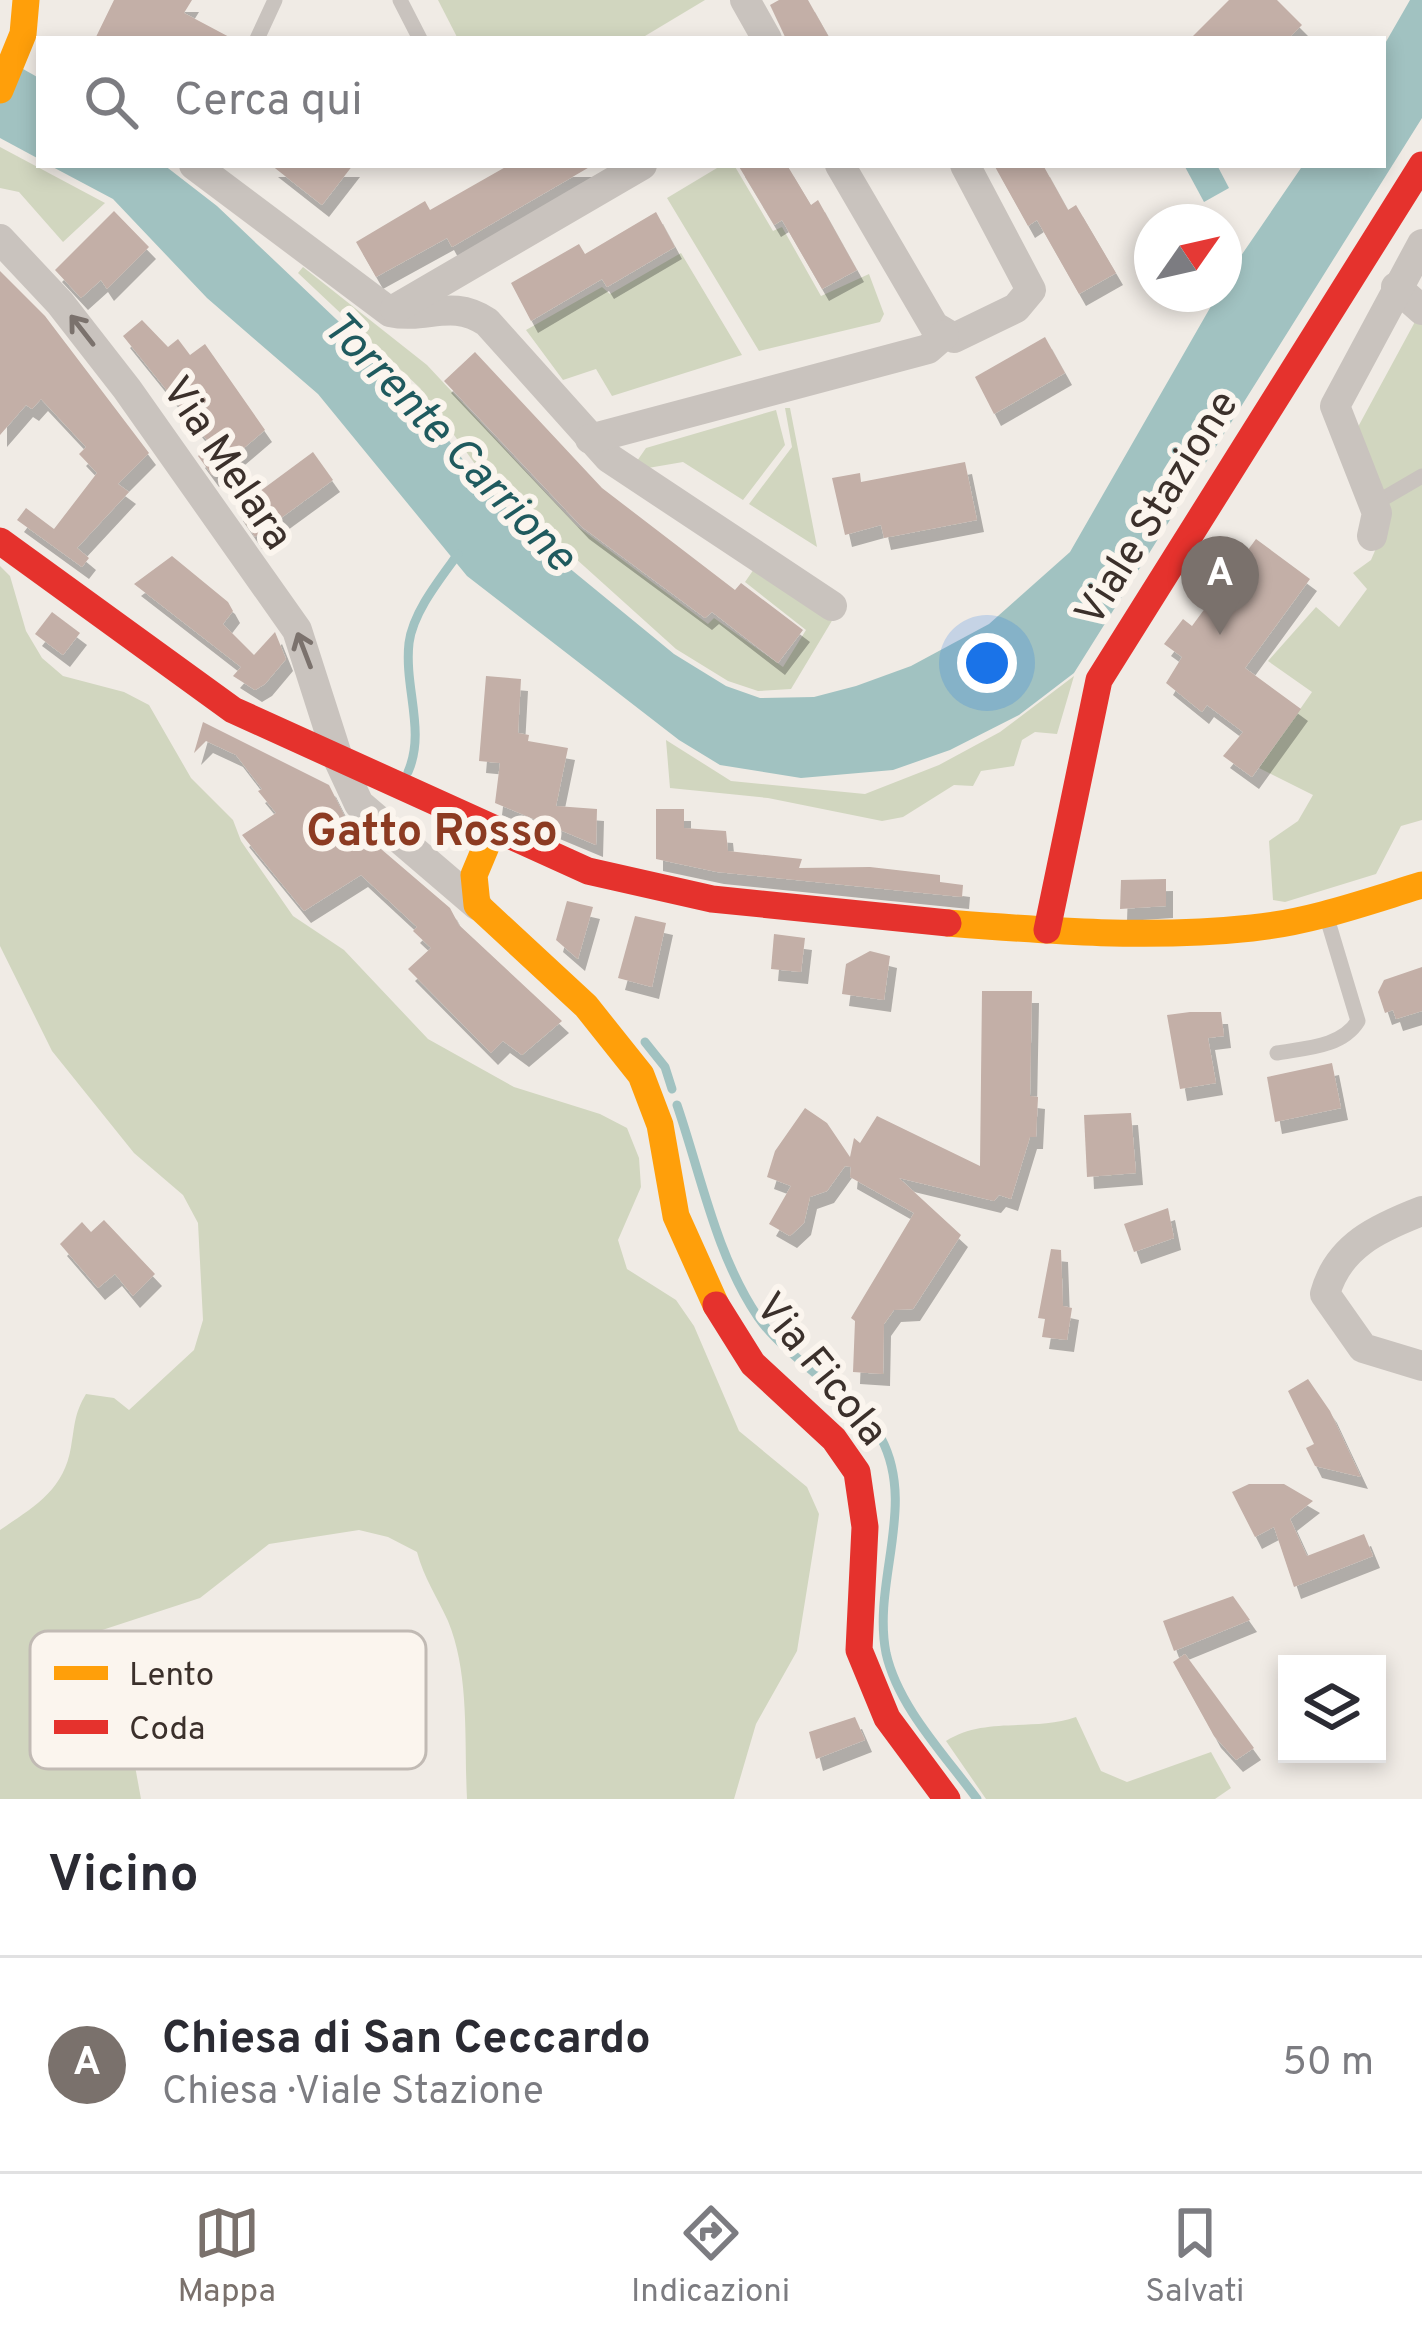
<!DOCTYPE html>
<html lang="it">
<head>
<meta charset="utf-8">
<style>
	:root { --surface:#fff; --page:#f7f7f7; --text:#2b2b33; --muted:#7c7c81; --line:#e1e1e2; --accent:#7a716c }
	body { margin:0; font-family:Overpass,sans-serif; background:var(--page); color:var(--text) }
	.controls { position:absolute; right:36px; bottom:36px; display:grid; overflow:hidden; border-radius:0px; box-shadow:0 6px 18px #0003 }
	.controls button { width:108px; height:108px; display:grid; place-items:center; padding:0; border:0; border-bottom:3px solid var(--line); background:var(--surface); color:var(--text); font:60px sans-serif }
	.compass { position:absolute; left:1134px; top:204px; width:108px; height:108px; border-radius:50%; background:var(--surface); box-shadow:0 6px 18px #0003; rotate:56deg }
	.you { position:absolute; left:987px; top:663px; width:42px; height:42px; margin:-30px; border:9px solid #fff; border-radius:50%; background:#1a73e8; box-shadow:0 0 0 18px #1a73e833 }
	.badge { display:grid; place-items:center; width:78px; height:78px; border-radius:50%; background:var(--accent); color:#fff; font-size:39px; font-weight:700 }
	.pin { position:absolute; translate:-50% -99px; filter:drop-shadow(0 3px 6px #0008) }
	.pin::after { content:''; position:absolute; top:63px; width:42px; height:36px; background:inherit; clip-path:polygon(0 0,100% 0,50% 100%) }
	.list { margin:0; padding:0; list-style:none }
	h2 { display:flex; justify-content:space-between; align-items:center; height:156px; margin:0; padding:0 48px; font-size:51px }
	h2 small { font-size:39px; font-weight:400; color:var(--muted) }
	.list li { display:grid; grid-template-columns:78px 1fr auto; gap:36px; align-items:center; box-sizing:border-box; height:216px; padding:0 48px; border-top:3px solid var(--line) }
	.list b { display:block; font-size:45px; white-space:nowrap }
	.list p { margin:0; font-size:39px; white-space:nowrap; color:var(--muted) }
	.list em { font-size:39px; font-style:normal; color:var(--muted) }
	.icon { flex:none; width:66px; height:66px; fill:none; stroke:currentColor; stroke-width:2; stroke-linecap:round; stroke-linejoin:round }
	.map { position:relative; flex:none; width:1422px; height:1799px; overflow:hidden }
	.search { position:absolute; background:var(--surface); box-shadow:0 6px 18px #0003; left:36px; right:36px; top:36px; height:132px; display:flex; align-items:center; gap:30px; box-sizing:border-box; padding:0 42px; border-radius:0px; color:var(--muted); font-size:45px }
	.sheet { height:372px; background:var(--surface) }
	nav { display:flex; justify-content:space-around; align-items:center; box-sizing:border-box; height:168px; border-top:3px solid var(--line); background:var(--surface); font-size:33px; color:var(--muted) }
	nav a { display:grid; justify-items:center; gap:6px }
	nav .on { color:var(--accent) }
	.map>svg:first-child { display:block }
	.green { fill:#d1d6bf }
	.water { fill:#a1c2c1 }
	.lines { fill:none; stroke-linecap:round; stroke-linejoin:round }
	.stream { stroke:#a1c2c1; stroke-width:9 }
	.building { fill:#c3afa7; filter:url(#shadow) }
	.lane { stroke:#c9c3be; stroke-width:15 }
	.street { stroke:#c9c3be; stroke-width:30 }
	.slow { stroke:#ff9f0a; stroke-width:27 }
	.jam { stroke:#e5322d; stroke-width:27 }
	.oneway { stroke:#7b726d }
	.labels { text-anchor:middle; stroke-width:12; stroke-linejoin:round; paint-order:stroke }
	.street-label { font-size:42px; fill:#3b302b; stroke:#fbf5ee }
	.water-label { font-size:45px; font-style:italic; fill:#1f5a5e; stroke:#fbf5ee }
	.neighbourhood-label { font-size:45px; font-weight:bold; fill:#8c3b22; stroke:#fbf5ee }
	.key { fill:#fbf5ee; stroke:#c1bab4; stroke-width:3 }
	.key-label { font-size:33px; fill:#3b302b }
</style>
</head>
<body>
<div class="map">
<svg width="1422" height="1799" viewBox="0 0 1422 1799">
	<defs>
		<filter id="shadow"><feDropShadow dx="7" dy="12" stdDeviation="0" flood-color="#0004"/></filter>
	</defs>
	<rect width="100%" height="100%" fill="#f0ebe5"/>
	<!-- green -->
	<g class="green">
		<polygon points="438,0 705,0 640,39 458,39"/>
		<polygon points="0,147 105,203 63,242 19,192 0,188"/>
		<polygon points="722,165 734,165 773,231 782,227 821,296 869,274 884,314 880,322 759,351 667,198"/>
		<polygon points="681,253 742,355 612,396 596,369 563,380 526,330 602,287 610,294"/>
		<polygon points="303,267 427,365 577,526 708,624 714,618 783,667 806,630 745,582 754,569 833,619 791,689 758,691 728,681 676,649 483,475 420,388 298,273"/>
		<polygon points="1417,318 1422,323 1422,820 1401,826 1376,874 1285,902 1273,900 1269,841 1298,821 1313,795 1259,768 1312,692 1268,661 1316,607 1339,627 1367,589 1353,573 1371,560 1383,532 1352,438"/>
		<polygon points="785,408 790,408 817,547 749,504 792,447"/>
		<polygon points="776,410 785,445 743,500 683,462 648,468 637,461 646,448"/>
		<path d="M 0,566 L 10,576 L 26,631 L 42,658 L 63,676 L 124,692 L 149,705 L 191,778 L 233,820 L 241,841 L 293,916 L 344,950 L 428,1039 L 514,1087 L 600,1114 L 627,1128 L 639,1158 L 641,1187 L 618,1240 L 627,1269 L 676,1300 L 694,1326 L 739,1431 L 807,1487 L 819,1514 L 797,1651 L 756,1724 L 734,1799 L 467,1799 C 464,1742 470,1674 448,1621 C 437,1597 424,1578 417,1552 L 388,1537 L 359,1530 L 269,1544 L 200,1598 L 87,1635 L 46,1676 L 31,1702 L 34,1731 L 53,1751 L 79,1764 L 135,1766 L 141,1799 L 0,1799 L 0,1530 C 34,1507 64,1490 71,1447 C 75,1425 74,1414 86,1394 L 114,1398 L 129,1410 L 194,1350 L 203,1320 L 198,1223 L 183,1195 L 134,1153 L 52,1051 L 0,946 Z"/>
		<polygon points="1074,676 1057,734 1035,732 1022,740 1014,766 981,771 973,786 954,785 903,817 882,821 768,798 670,788 666,740 731,781 865,794 939,765 1000,732"/>
		<path d="M 1076,1717 L 1101,1771 L 1127,1782 L 1211,1752 L 1231,1788 L 1215,1799 L 986,1799 L 946,1741 C 984,1716 1034,1732 1076,1717 Z"/>
	</g>
	<!-- water -->
	<g class="water">
		<polygon points="1410,0 1422,0 1422,118 1074,673 1019,715 950,750 893,770 801,778 720,765 679,740 467,576 318,394 207,298 113,199 49,165 164,165 217,206 415,394 477,479 568,567 674,654 726,686 760,698 814,697 856,686 911,666 989,624 1070,552 1218,294 1224,294 1234,266 1303,165 1383,165 1383,47"/>
		<polygon points="0,56 39,78 39,159 0,138"/>
		<polygon points="1184,165 1217,165 1229,188 1204,202"/>
	</g>
	<g class="lines">
		<!-- stream -->
		<g class="stream">
			<path d="M 408,772 C 426,731 404,688 409,643 C 413,612 440,579 458,554"/>
			<polyline points="645,1042 665,1067 672,1089"/>
			<path d="M 677,1105 C 701,1175 716,1255 758,1317 C 786,1358 864,1405 881,1438 C 917,1506 872,1582 886,1653 C 898,1707 945,1755 977,1799"/>
		</g>
	</g>
	<!-- building -->
	<g class="building">
		<polygon points="114,0 192,0 184,13 233,39 95,39"/>
		<polygon points="779,0 808,0 830,39 786,39 770,5"/>
		<polygon points="1229,0 1277,0 1302,25 1288,39 1190,39"/>
		<polygon points="271,165 353,165 322,205"/>
		<polygon points="509,165 593,165 452,247 447,238 376,277 356,242 425,201 430,210"/>
		<polygon points="738,165 787,165 811,205 818,200 857,270 822,289 782,220 774,225"/>
		<polygon points="994,165 1043,165 1068,210 1076,205 1116,273 1079,294 1037,220 1028,226"/>
		<polygon points="114,211 149,247 107,289 101,280 81,298 55,270"/>
		<polygon points="656,212 675,247 607,287 602,279 531,321 511,283 579,244 585,254"/>
		<polygon points="0,271 45,316 149,453 118,484 129,492 77,548 89,558 82,567 17,520 26,508 54,529 97,473 79,454 86,447 41,399 32,409 26,405 0,435"/>
		<polygon points="142,320 168,347 178,339 190,355 205,344 265,430 212,475 198,456 211,445 123,336"/>
		<polygon points="1045,337 1065,373 994,414 975,377"/>
		<polygon points="475,352 602,488 735,590 741,583 803,630 778,663 712,612 705,618 582,527 444,381"/>
		<polygon points="313,452 333,480 255,537 236,509"/>
		<polygon points="965,462 977,520 884,538 881,525 845,535 832,478 860,473 861,482"/>
		<polygon points="1256,539 1310,579 1245,668 1301,709 1252,777 1223,756 1243,732 1207,705 1202,712 1166,683 1182,657 1164,644 1183,619 1192,626"/>
		<polygon points="172,556 228,602 233,611 223,624 254,655 275,632 286,659 265,684 255,690 233,676 241,667 134,584"/>
		<polygon points="52,612 80,633 63,655 35,634"/>
		<polygon points="486,676 521,679 518,733 529,735 528,741 568,748 556,806 597,809 596,845 495,803 500,763 479,761"/>
		<polygon points="203,722 329,785 346,819 450,908 459,925 562,1021 522,1055 503,1041 491,1053 408,969 431,948 413,931 417,927 361,875 304,911 242,835 276,813 258,791 262,789 236,755 206,741 194,753"/>
		<polygon points="656,809 684,809 684,828 726,831 728,851 802,859 799,868 870,867 940,875 940,882 963,885 962,897 717,872 656,859"/>
		<polygon points="1166,879 1166,906 1120,909 1121,880"/>
		<polygon points="567,901 593,907 578,959 556,940"/>
		<polygon points="635,916 666,923 652,987 618,978"/>
		<polygon points="774,934 805,938 801,972 771,969"/>
		<polygon points="870,951 890,956 884,1000 842,994 846,964"/>
		<polygon points="1422,967 1422,1011 1396,1019 1393,1010 1385,1013 1378,992 1384,980"/>
		<polygon points="982,991 1032,991 1030,1096 1038,1097 1036,1137 1030,1137 1011,1199 999,1195 994,1201 899,1178 961,1235 913,1309 894,1310 884,1324 883,1374 853,1372 855,1321 851,1318 914,1213 850,1177 851,1167 845,1166 827,1191 810,1197 804,1223 790,1236 769,1224 791,1186 767,1177 775,1151 805,1108 827,1123 850,1157 854,1138 860,1143 877,1116 980,1166"/>
		<polygon points="1190,1012 1221,1012 1224,1036 1208,1038 1216,1083 1180,1089 1167,1015"/>
		<polygon points="1332,1063 1341,1108 1275,1122 1267,1077"/>
		<polygon points="1131,1113 1136,1173 1087,1177 1084,1115"/>
		<polygon points="1168,1208 1174,1238 1134,1252 1124,1224"/>
		<polygon points="104,1220 155,1274 133,1296 115,1274 98,1288 60,1244 82,1222 91,1232"/>
		<polygon points="1051,1249 1061,1250 1063,1306 1072,1308 1067,1340 1042,1337 1045,1319 1038,1318"/>
		<polygon points="1308,1379 1330,1411 1361,1477 1315,1466 1306,1448 1314,1444 1288,1391"/>
		<polygon points="1249,1484 1284,1484 1313,1501 1290,1519 1307,1556 1364,1534 1373,1556 1294,1587 1274,1527 1255,1537 1232,1492"/>
		<polygon points="1233,1596 1250,1620 1174,1651 1163,1621"/>
		<polygon points="1185,1654 1254,1748 1236,1760 1214,1736 1173,1662"/>
		<polygon points="855,1717 865,1740 816,1759 809,1732"/>
	</g>
	<g class="lines">
		<!-- lane -->
		<g class="lane">
			<polyline points="400,0 420,39"/>
			<polyline points="257,39 275,0"/>
			<polyline points="1374,504 1422,476"/>
			<path d="M 1277,1053 C 1306,1048 1342,1047 1358,1021 L 1327,918"/>
		</g>
		<!-- street -->
		<g class="street">
			<polyline points="745,0 767,39"/>
			<path d="M 194,165 L 390,312 C 427,320 451,298 487,322 L 609,458 L 832,606"/>
			<polyline points="840,165 934,326 954,338 1016,308 1031,290 965,165"/>
			<polyline points="0,239 60,303 127,389 297,630 339,761 359,804 477,905"/>
			<polyline points="1396,287 1422,310"/>
			<polyline points="395,309 642,165"/>
			<polyline points="590,439 928,349 944,335"/>
			<polyline points="1372,536 1377,513 1335,406 1422,244"/>
			<path d="M 1422,1211 C 1378,1228 1338,1246 1325,1294 L 1363,1348 L 1422,1366"/>
		</g>
		<!-- slow -->
		<g class="slow">
			<polyline points="0,90 23,34 26,0"/>
			<polyline points="492,832 474,875 477,905 586,1006 641,1075 660,1125 676,1216 716,1305"/>
			<path d="M 948,923 C 1050,931 1150,939 1252,928 C 1311,922 1366,902 1422,885"/>
		</g>
		<!-- jam -->
		<g class="jam">
			<polyline points="0,541 233,710 588,871 712,899 948,923"/>
			<polyline points="1047,930 1099,680 1422,165"/>
			<polyline points="716,1305 753,1364 834,1439 857,1472 865,1527 859,1650 887,1718 947,1799"/>
		</g>
	</g>
	<!-- one-way arrows -->
	<defs><path id="oneway-shaft" d="M-6 0H5M1.5-3L5.5 0L1.5 3" fill="none" stroke-width="1.6" stroke-linecap="round" stroke-linejoin="round" transform="scale(3)"/></defs>
	<g class="oneway">
		<use href="#oneway-shaft" transform="translate(82 330) rotate(-128)"/>
		<use href="#oneway-shaft" transform="translate(304 650) rotate(-111)"/>
	</g>
	<g class="labels">
		<!-- street labels -->
		<g class="street-label">
			<text transform="translate(229 462) rotate(56)" y="15">Via Melara</text>
			<text transform="translate(1155 507) rotate(-58)" y="15">Viale Stazione</text>
			<text transform="translate(823 1368) rotate(51)" y="15">Via Ficola</text>
		</g>
		<!-- water labels -->
		<g class="water-label">
			<text transform="translate(451 440) rotate(46)" y="16">Torrente Carrione</text>
		</g>
		<!-- neighbourhood labels -->
		<g class="neighbourhood-label">
			<text x="432" y="845">Gatto Rosso</text>
		</g>
	</g>
	<!-- legend -->
	<rect x="30" y="1631" width="396" height="138" rx="18" class="key"/>
	<rect x="54" y="1666" width="54" height="14" fill="#ff9f0a"/>
	<rect x="54" y="1720" width="54" height="14" fill="#e5322d"/>
	<g class="key-label">
		<text x="129" y="1685">Lento</text>
		<text x="129" y="1739">Coda</text>
	</g>
</svg>
<div class="controls">
<button><svg class="icon" aria-label="layers" viewBox="0 0 24 24"><path d="M12 4l9 5-9 5-9-5zM3 14l9 5 9-5"/></svg></button>
</div>
<svg class="compass" viewBox="-18 -18 36 36"><path d="M0-13l5 13h-10z" fill="#e53935"/><path d="M0 13l5-13h-10z" fill="#7c7c81"/></svg>
<div class="you"></div>
<div class="pin badge" style="left:1220px;top:635px">A</div>
<div class="search"><svg class="icon" aria-label="search" viewBox="0 0 24 24"><circle cx="10" cy="10" r="6"/><path d="M15 15l6 6"/></svg>Cerca qui</div>
</div>
<section class="sheet">
<h2>Vicino<small></small></h2>
<ul class="list">
<li><span class="badge">A</span><div><b>Chiesa di San Ceccardo</b><p>Chiesa · Viale Stazione</p></div><em>50 m</em></li>
</ul>
</section>
<nav>
<a class="on"><svg class="icon" aria-label="map" viewBox="0 0 24 24"><path d="M3 6l6-2 6 2 6-2v14l-6 2-6-2-6 2zM9 4v14M15 6v14"/></svg>Mappa</a>
<a><svg class="icon" aria-label="directions" viewBox="0 0 24 24"><path d="M12 3l9 9-9 9-9-9zM9 14v-3h6M13 9l2 2-2 2"/></svg>Indicazioni</a>
<a><svg class="icon" aria-label="saved" viewBox="0 0 24 24"><path d="M7 4h10v16l-5-4-5 4z"/></svg>Salvati</a>
</nav>
</body>
</html>
